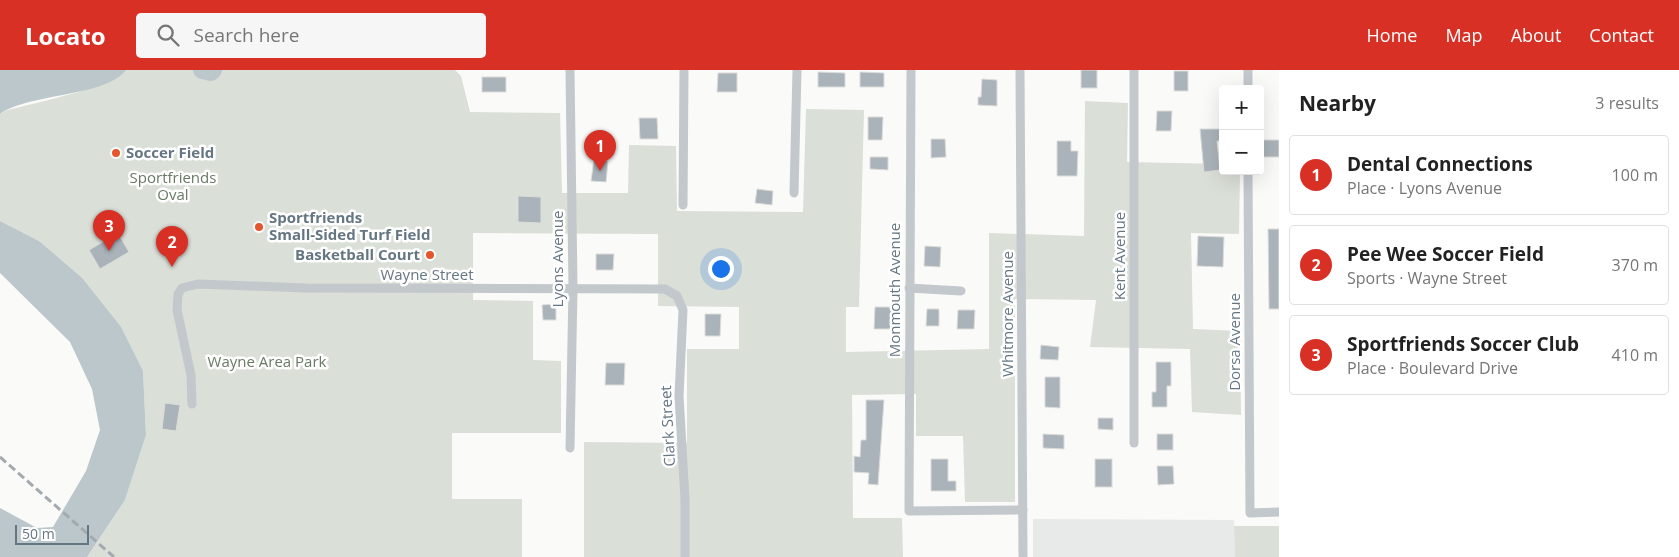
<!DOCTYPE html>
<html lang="en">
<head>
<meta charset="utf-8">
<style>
	:root { --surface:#fff; --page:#f6f6f6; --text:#222; --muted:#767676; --line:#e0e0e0; --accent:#d93025 }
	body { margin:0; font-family:"Open Sans",sans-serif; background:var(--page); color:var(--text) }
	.controls { position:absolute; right:15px; top:15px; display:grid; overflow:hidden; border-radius:5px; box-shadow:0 5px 20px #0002 }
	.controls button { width:45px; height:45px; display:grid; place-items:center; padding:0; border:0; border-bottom:1px solid var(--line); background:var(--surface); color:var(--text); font:25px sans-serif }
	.scale { position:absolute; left:15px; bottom:12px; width:74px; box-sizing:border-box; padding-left:5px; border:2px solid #657683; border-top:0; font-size:14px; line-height:18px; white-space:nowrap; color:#657683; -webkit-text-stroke:4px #fff; paint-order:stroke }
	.you { position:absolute; left:720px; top:198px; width:18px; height:18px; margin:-12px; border:4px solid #fff; border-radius:50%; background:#1a73e8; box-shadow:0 0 0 8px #1a73e833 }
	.badge { display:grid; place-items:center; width:32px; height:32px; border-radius:50%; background:var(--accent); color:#fff; font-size:16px; font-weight:700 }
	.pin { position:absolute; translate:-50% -41px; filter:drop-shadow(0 1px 2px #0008) }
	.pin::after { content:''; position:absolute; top:26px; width:18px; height:15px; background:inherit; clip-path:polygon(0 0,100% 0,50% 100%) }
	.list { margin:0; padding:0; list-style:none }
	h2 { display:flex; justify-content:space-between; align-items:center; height:65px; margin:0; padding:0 20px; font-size:21px }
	h2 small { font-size:16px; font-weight:400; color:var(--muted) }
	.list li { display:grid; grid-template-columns:32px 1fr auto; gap:15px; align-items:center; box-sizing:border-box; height:80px; margin:0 10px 10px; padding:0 10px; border:1px solid var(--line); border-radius:5px }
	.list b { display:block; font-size:19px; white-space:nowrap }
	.list p { margin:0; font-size:16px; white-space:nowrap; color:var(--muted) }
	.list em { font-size:16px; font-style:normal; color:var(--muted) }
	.icon { flex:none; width:28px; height:28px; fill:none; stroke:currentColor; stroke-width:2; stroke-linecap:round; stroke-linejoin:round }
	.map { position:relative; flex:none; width:1279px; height:487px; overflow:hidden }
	header { display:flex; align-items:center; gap:30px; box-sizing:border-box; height:70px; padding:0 25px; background:var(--accent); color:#fff }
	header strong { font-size:24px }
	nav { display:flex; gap:28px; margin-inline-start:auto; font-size:18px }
	.search { width:350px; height:45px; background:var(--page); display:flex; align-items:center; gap:12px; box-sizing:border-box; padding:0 18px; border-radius:5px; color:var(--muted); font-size:19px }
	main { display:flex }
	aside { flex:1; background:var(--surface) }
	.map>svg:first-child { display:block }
	.built { fill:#e8e9e9 }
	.green { fill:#dadfd7 }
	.water { fill:#bbc7cb }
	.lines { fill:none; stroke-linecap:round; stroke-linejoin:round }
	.river { stroke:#bbc7cb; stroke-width:18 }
	.building { fill:#aab3b9; stroke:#dcdcda }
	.street { stroke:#c3c8cc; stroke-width:9 }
	.rail { stroke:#a2aab0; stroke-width:3; stroke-dasharray:8 4; stroke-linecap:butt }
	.poi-dot { fill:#e4572e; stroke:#fff; stroke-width:2 }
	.labels { text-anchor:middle; stroke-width:5; stroke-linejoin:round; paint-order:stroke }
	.poi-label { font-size:15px; font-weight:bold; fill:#657683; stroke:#fff; text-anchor:start }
	.park-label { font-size:15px; fill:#687a64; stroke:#fff }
	.street-label { font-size:15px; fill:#657683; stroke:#fff }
</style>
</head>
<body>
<header>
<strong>Locato</strong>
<div class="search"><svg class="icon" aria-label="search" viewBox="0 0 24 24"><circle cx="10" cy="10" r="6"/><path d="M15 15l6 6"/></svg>Search here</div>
<nav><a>Home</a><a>Map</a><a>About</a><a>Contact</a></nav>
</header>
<main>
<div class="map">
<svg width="1279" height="487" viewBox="0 0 1279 487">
	<rect width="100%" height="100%" fill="#fafaf8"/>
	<!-- built -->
	<polygon class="built" points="1033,449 1234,450 1235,487 1033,487"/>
	<!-- green -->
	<g class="green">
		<path d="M 126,0 L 455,0 L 461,6 L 470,42 L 560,43 L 562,123 L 628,123 L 629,75 L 676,76 L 677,141 L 803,142 L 806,39 L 864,40 L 859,237 L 846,237 L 846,282 L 989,279 L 989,163 L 1084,166 L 1085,31 L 1128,33 L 1127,92 L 1223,94 L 1223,101 L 1240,101 L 1239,164 L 1191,163 L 1193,259 L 1240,261 L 1241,345 L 1192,342 L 1190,279 L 1090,277 L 1096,230 L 1015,229 L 1015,432 L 965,432 L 963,366 L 916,366 L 916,324 L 852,325 L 853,448 L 902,448 L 903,487 L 584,487 L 584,372 L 687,373 L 687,279 L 739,279 L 739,237 L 658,236 L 658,164 L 473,163 L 473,230 L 533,231 L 533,290 L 561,291 L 561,363 L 452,363 L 452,429 L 522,429 L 522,487 L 87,487 L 125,430 L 146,365 L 143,301 L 39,171 L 0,151 L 0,44 L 5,41 C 29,34 114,17 126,0 Z"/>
		<polygon points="1234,456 1279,456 1279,487 1235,487"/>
	</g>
	<!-- water -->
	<g class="water">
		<path d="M 0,0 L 126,0 C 106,27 29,23 0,44 Z"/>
		<polygon points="0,151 39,171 82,208 121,257 143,301 146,365 125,430 87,487 0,487 0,438 37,458 53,457 86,401 100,360 92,319 70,272 0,203"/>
	</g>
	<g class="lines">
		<!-- river -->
		<polyline class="river" points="202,0 211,2 213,0"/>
	</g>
	<!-- building -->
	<g class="building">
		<rect x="1081" y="0" width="16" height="18"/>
		<rect x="1174" y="1" width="14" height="20"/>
		<polygon points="818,2 845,3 845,17 818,17"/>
		<polygon points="860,2 884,3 884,17 860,17"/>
		<polygon points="718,3 737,3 737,22 717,22"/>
		<rect x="482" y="7" width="24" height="15"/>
		<polygon points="982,9 997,10 997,36 978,35 978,27 981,27"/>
		<polygon points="1157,41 1172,41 1171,61 1156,61"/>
		<polygon points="868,47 883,47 882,70 868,70"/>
		<polygon points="639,48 657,48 658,69 640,69"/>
		<polygon points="1200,59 1223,59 1223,71 1217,71 1220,100 1204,102"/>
		<polygon points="931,69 945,69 946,87 931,88"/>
		<polygon points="1261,70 1279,70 1279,87 1262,87"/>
		<polygon points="1057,71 1071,71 1071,81 1078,81 1077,106 1057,106"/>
		<polygon points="870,87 888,87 888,100 870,99"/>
		<polygon points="594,89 608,91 606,112 591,111"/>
		<polygon points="757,119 773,121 772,135 755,133"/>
		<polygon points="518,126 541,127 541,153 518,152"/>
		<polygon points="1268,159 1279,159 1279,239 1269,239"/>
		<polygon points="118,163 129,182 100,199 89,180"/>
		<polygon points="1198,166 1224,167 1223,197 1197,196"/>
		<polygon points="925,176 941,177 940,197 924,196"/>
		<polygon points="596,184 614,184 613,200 596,200"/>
		<polygon points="556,234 556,250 543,250 542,235"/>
		<polygon points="875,237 892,237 891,259 874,259"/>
		<polygon points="927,239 939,239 939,256 926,256"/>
		<polygon points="958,240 975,240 974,259 957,259"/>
		<polygon points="705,244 721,244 720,266 705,266"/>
		<polygon points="1041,275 1059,277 1058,290 1040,289"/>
		<polygon points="1156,292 1171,292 1171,316 1167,316 1167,337 1152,337 1152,322 1156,322"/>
		<polygon points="606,293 625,293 624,315 605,315"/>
		<polygon points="1045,307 1060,307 1060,338 1045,337"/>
		<polygon points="866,330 884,330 878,415 868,414 869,403 854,402 854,386 860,387 861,370 866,370"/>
		<polygon points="165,333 180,335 176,361 162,359"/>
		<polygon points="1098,348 1113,348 1113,360 1098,359"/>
		<polygon points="1043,364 1064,365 1064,379 1043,378"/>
		<rect x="1157" y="364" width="16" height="16"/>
		<polygon points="931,389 948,389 948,411 956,411 956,421 931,421"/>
		<rect x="1095" y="389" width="17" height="28"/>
		<polygon points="1157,396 1173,396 1174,414 1158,415"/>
	</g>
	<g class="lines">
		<!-- street -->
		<g class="street">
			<polyline points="570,0 573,218 570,378"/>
			<polyline points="911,0 909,441 1023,440"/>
			<polyline points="1020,0 1023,487"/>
			<polyline points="1134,0 1134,373"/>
			<polyline points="1248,0 1248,19"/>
			<polyline points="1248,101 1250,443 1279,442"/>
			<polyline points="794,123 797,0"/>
			<polyline points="683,135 684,0"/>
			<polyline points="909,218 961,221"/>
			<polyline points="192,334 191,305 177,240 178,224 182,218 198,214 306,218 665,219 677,226 683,240 679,326 685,429 685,487"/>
		</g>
		<!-- rail -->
		<polyline class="rail" points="0,387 114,487"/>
	</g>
	<!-- markers -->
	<g class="poi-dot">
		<circle cx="116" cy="83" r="5"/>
		<circle cx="259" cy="157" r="5"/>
		<circle cx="430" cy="185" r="5"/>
	</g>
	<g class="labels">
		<!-- poi labels -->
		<g class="poi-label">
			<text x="126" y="88">Soccer Field</text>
			<text x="269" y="153">Sportfriends<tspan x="269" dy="17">Small-Sided Turf Field</tspan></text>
			<text x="420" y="190" text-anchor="end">Basketball Court</text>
		</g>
		<!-- park labels -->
		<g class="park-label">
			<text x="173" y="113">Sportfriends<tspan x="173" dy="17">Oval</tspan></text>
			<text x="267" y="297">Wayne Area Park</text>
		</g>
		<!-- street labels -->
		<g class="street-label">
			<text transform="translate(1120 186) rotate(-90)" y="5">Kent Avenue</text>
			<text transform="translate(558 189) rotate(-90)" y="5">Lyons Avenue</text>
			<text x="427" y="210">Wayne Street</text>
			<text transform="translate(895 220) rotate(-90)" y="5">Monmouth Avenue</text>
			<text transform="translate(1008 244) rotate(-90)" y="5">Whitmore Avenue</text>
			<text transform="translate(1235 272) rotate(-90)" y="5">Dorsa Avenue</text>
			<text transform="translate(668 356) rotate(-93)" y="5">Clark Street</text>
		</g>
	</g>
</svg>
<div class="controls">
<button>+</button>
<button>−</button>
</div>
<div class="scale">50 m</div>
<div class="you"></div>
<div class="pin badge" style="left:600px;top:101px">1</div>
<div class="pin badge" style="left:172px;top:197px">2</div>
<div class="pin badge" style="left:109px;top:181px">3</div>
</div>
<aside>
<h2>Nearby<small>3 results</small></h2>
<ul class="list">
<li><span class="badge">1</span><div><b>Dental Connections</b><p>Place · Lyons Avenue</p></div><em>100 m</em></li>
<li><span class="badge">2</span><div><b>Pee Wee Soccer Field</b><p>Sports · Wayne Street</p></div><em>370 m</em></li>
<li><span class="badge">3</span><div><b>Sportfriends Soccer Club</b><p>Place · Boulevard Drive</p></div><em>410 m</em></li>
</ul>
</aside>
</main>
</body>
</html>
